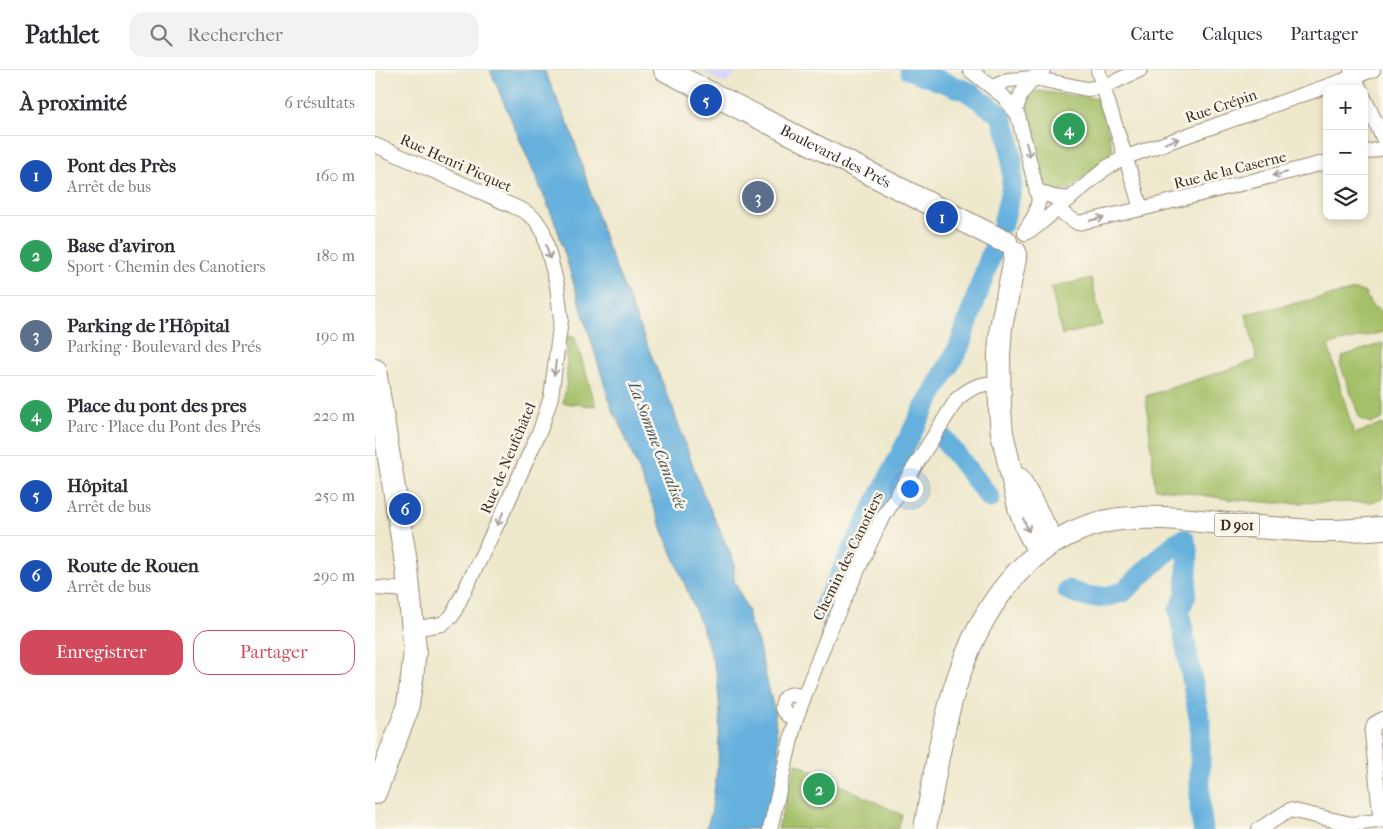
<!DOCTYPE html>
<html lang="fr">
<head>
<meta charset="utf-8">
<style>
	:root { --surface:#fff; --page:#f2f2f3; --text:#2b2b33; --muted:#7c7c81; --line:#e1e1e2; --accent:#d1495b }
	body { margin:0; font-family:"IM FELL French Canon",serif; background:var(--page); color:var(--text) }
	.controls { position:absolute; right:15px; top:15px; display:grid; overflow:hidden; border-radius:10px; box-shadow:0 2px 8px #0003 }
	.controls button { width:45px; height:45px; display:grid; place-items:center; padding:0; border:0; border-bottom:1px solid var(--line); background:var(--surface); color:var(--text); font:25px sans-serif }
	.you { position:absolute; left:534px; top:418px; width:18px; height:18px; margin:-12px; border:4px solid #fff; border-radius:50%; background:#1a73e8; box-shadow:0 0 0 8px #1a73e833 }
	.badge { display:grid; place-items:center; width:32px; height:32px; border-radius:50%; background:var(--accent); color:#fff; font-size:16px; font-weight:700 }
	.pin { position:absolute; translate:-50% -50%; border:2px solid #fff; box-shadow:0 1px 5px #0006 }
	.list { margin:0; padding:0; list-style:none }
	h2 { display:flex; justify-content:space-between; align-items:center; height:65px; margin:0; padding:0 20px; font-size:21px }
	h2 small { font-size:16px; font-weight:400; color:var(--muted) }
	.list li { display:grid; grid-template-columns:32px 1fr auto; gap:15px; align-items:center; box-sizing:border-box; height:80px; padding:0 20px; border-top:1px solid var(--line) }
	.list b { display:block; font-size:19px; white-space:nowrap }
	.list p { margin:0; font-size:16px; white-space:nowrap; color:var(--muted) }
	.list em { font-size:16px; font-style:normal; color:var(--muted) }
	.actions { display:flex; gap:10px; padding:15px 20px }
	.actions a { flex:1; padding:11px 0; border:1px solid var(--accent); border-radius:15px; text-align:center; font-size:18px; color:var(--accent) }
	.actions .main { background:var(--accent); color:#fff }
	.icon { flex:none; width:28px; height:28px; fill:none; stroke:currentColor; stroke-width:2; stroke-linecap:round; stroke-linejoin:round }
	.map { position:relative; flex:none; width:1008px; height:759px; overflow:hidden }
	header { display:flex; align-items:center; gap:30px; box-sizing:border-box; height:70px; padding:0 25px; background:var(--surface); border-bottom:1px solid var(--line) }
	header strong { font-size:24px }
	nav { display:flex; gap:28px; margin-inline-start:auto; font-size:18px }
	.search { width:350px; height:45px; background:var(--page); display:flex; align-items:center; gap:12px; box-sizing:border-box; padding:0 18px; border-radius:15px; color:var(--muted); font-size:19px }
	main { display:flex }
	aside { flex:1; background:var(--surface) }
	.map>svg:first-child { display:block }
	.built { fill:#d8d7f8 }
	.green { fill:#a4c067; stroke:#707542 }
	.water { fill:#65b0dd; stroke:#506d7e }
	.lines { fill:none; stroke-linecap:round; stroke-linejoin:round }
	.river { stroke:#65b0dd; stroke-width:21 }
	.minor-casing { stroke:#948975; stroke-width:16 }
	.primary-casing { stroke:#948975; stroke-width:24 }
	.minor { stroke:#fff; stroke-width:14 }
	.primary { stroke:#fff; stroke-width:22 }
	.oneway { stroke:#a79f9a }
	.labels { text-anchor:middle; stroke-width:5; stroke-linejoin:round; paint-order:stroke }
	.shield { fill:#fbf7ec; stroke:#75685c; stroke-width:1 }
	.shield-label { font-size:14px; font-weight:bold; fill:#3b2a1e }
	.street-label { font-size:15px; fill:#3b2a1e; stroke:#fbf7ec }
	.water-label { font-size:16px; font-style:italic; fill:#4a5961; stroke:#fbf7ec }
</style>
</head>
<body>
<header>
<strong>Pathlet</strong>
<div class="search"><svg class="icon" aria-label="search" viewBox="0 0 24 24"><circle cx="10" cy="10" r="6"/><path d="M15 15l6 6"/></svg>Rechercher</div>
<nav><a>Carte</a><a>Calques</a><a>Partager</a></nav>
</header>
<main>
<aside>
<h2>À proximité<small>6 résultats</small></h2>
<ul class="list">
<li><span class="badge" style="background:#1a4fb4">1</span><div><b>Pont des Près</b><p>Arrêt de bus</p></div><em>160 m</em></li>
<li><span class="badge" style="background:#2e9e5b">2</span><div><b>Base d'aviron</b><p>Sport · Chemin des Canotiers</p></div><em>180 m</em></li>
<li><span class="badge" style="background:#5c6f8a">3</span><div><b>Parking de l'Hôpital</b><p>Parking · Boulevard des Prés</p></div><em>190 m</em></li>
<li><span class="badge" style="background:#2e9e5b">4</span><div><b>Place du pont des pres</b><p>Parc · Place du Pont des Prés</p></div><em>220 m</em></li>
<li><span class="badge" style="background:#1a4fb4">5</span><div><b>Hôpital</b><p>Arrêt de bus</p></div><em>250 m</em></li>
<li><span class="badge" style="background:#1a4fb4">6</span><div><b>Route de Rouen</b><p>Arrêt de bus</p></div><em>290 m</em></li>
</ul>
<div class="actions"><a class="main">Enregistrer</a><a>Partager</a></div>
</aside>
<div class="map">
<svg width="1008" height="759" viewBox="0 0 1008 759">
	<rect width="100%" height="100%" fill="#fbf7ec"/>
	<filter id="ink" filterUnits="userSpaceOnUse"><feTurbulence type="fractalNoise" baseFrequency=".02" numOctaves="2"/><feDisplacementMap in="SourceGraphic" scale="10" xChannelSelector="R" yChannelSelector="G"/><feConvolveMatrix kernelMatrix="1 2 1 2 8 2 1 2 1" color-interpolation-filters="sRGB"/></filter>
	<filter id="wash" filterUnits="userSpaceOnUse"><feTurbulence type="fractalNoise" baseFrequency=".0096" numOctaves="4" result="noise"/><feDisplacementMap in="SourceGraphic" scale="20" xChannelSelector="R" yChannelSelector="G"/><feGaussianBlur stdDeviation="1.12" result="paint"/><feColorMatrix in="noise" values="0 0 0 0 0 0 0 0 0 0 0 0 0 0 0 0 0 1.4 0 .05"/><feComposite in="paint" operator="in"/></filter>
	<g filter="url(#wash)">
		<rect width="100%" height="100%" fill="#eee8cc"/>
		<!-- built -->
		<polygon class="built" points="324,0 364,0 350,14"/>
		<!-- green -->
		<g class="green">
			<polygon points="662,21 725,29 738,81 694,120 682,122 675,119 670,112 650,37 653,28"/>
			<polygon points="716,208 727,255 687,265 676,218"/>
			<polygon points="981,220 989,222 997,236 1008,242 1008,262 953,275 979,364 1008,354 1008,429 997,432 903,433 853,429 780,418 771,326 882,290 871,244"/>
			<polygon points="192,265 200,268 221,336 188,333 192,312"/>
			<polygon points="1008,273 1008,349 996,353 985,349 965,294 968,286"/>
			<polygon points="421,693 527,745 523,759 403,759"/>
		</g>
		<!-- water -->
		<polygon class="water" points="115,0 169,0 196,60 232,176 298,339 325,416 359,492 359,510 373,541 373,548 383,573 399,640 406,701 391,759 331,759 336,744 343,693 345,643 342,604 327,557 245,354 237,339 180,152"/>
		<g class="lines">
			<!-- river -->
			<g class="river">
				<polyline points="535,0 592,21 626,45 634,69 637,89 637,117 628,153"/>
				<polyline points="568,368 615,428"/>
				<polyline points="693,520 712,527 730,527 748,522 801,473 809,469 813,481 811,525 804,540 825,652 825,739 828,759"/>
				<polyline points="446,543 545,346 584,277 617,182"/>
			</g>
		</g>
	</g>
	<g filter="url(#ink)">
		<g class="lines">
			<!-- minor casing -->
			<g class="minor-casing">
				<g id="minor">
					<polyline points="595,0 629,27 643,45 664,130 660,145 650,161"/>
					<path d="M 723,0 C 737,47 753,92 766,139"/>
					<polyline points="976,0 985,19"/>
					<polyline points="618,17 633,10 659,8 668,0"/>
					<polyline points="989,28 1008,68"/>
					<polyline points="641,40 646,24 659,8 712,19 728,17 765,0"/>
					<polyline points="0,75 149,141 160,149 168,161 182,215 186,249 176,327 166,358 131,436 77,546 67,554 38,559"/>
					<polyline points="989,83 1008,78"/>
					<polyline points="663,121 678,127 695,129"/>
					<polyline points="682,140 703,153 766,139 952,92"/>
					<polyline points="650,163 661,157 731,98 751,87 998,0"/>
					<polyline points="0,518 34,520"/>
					<path d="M 421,648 L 413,645 L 407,638 C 408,622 417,623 429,627"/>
					<polyline points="1004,751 1005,743 997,663 999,654 1008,649"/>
					<path d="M 395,759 L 421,648 L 454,562 L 504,454 L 582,329 C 596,317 606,313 624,313"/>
					<polyline points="884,759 915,740 976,754 1004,751"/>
				</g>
			</g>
			<!-- primary casing -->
			<g class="primary-casing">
				<g id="primary">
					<path id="s1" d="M 290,0 L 624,169 L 631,171"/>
					<polyline points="640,182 640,189 626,257 624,286 625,340 627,363 644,437 652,459 664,482"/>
					<polyline points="0,300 32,499 40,580 37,609 32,640 0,723"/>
					<polyline points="644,409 678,472"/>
					<path d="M 550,759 C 567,665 580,560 653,492 C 678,469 711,453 745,449 C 786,445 828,451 869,456 C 892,458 915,459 938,461 L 963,461 L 1008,458"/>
				</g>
			</g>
			<!-- minor -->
			<use href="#minor" class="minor"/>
			<!-- primary -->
			<use href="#primary" class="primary"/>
		</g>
		<!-- one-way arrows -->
		<defs><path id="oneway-shaft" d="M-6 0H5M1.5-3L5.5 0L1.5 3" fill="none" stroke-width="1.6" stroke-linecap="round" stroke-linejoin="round" transform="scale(1.25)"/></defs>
		<g class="oneway">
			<use href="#oneway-shaft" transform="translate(797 71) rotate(-19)"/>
			<use href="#oneway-shaft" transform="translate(653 80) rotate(75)"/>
			<use href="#oneway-shaft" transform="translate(905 104) rotate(166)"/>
			<use href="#oneway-shaft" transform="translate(722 149) rotate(-13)"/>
			<use href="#oneway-shaft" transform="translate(173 182) rotate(75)"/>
			<use href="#oneway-shaft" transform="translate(180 298) rotate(97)"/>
			<use href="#oneway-shaft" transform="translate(125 449) rotate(116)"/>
			<use href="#oneway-shaft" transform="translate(651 455) rotate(67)"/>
		</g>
	</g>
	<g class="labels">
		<!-- shield labels -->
		<rect class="shield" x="839.5" y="443.5" width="45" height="23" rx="4"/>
		<g class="shield-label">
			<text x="862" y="460">D 901</text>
		</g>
		<!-- street labels -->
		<g class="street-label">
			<text transform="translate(846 36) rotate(-19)" y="5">Rue Crépin</text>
			<text dy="5" stroke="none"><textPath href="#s1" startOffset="191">Boulevard des Prés</textPath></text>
			<text transform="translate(81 93) rotate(24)" y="5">Rue Henri Picquet</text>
			<text transform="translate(855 100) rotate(-14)" y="5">Rue de la Caserne</text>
			<text transform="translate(133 388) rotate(-67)" y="5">Rue de Neufchâtel</text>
			<text transform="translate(473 486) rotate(-64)" y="5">Chemin des Canotiers</text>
		</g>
		<!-- water labels -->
		<g class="water-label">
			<text transform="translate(283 375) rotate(69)" y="6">La Somme Canalisée</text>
		</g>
	</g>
</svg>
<div class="controls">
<button>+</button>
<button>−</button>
<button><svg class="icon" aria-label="layers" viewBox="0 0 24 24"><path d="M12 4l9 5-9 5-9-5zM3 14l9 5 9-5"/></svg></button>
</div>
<div class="you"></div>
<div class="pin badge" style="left:567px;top:147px;background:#1a4fb4">1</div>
<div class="pin badge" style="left:444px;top:719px;background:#2e9e5b">2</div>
<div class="pin badge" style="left:383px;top:127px;background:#5c6f8a">3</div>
<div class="pin badge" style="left:694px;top:59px;background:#2e9e5b">4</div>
<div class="pin badge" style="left:331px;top:30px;background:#1a4fb4">5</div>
<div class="pin badge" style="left:30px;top:439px;background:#1a4fb4">6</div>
</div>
</main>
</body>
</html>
